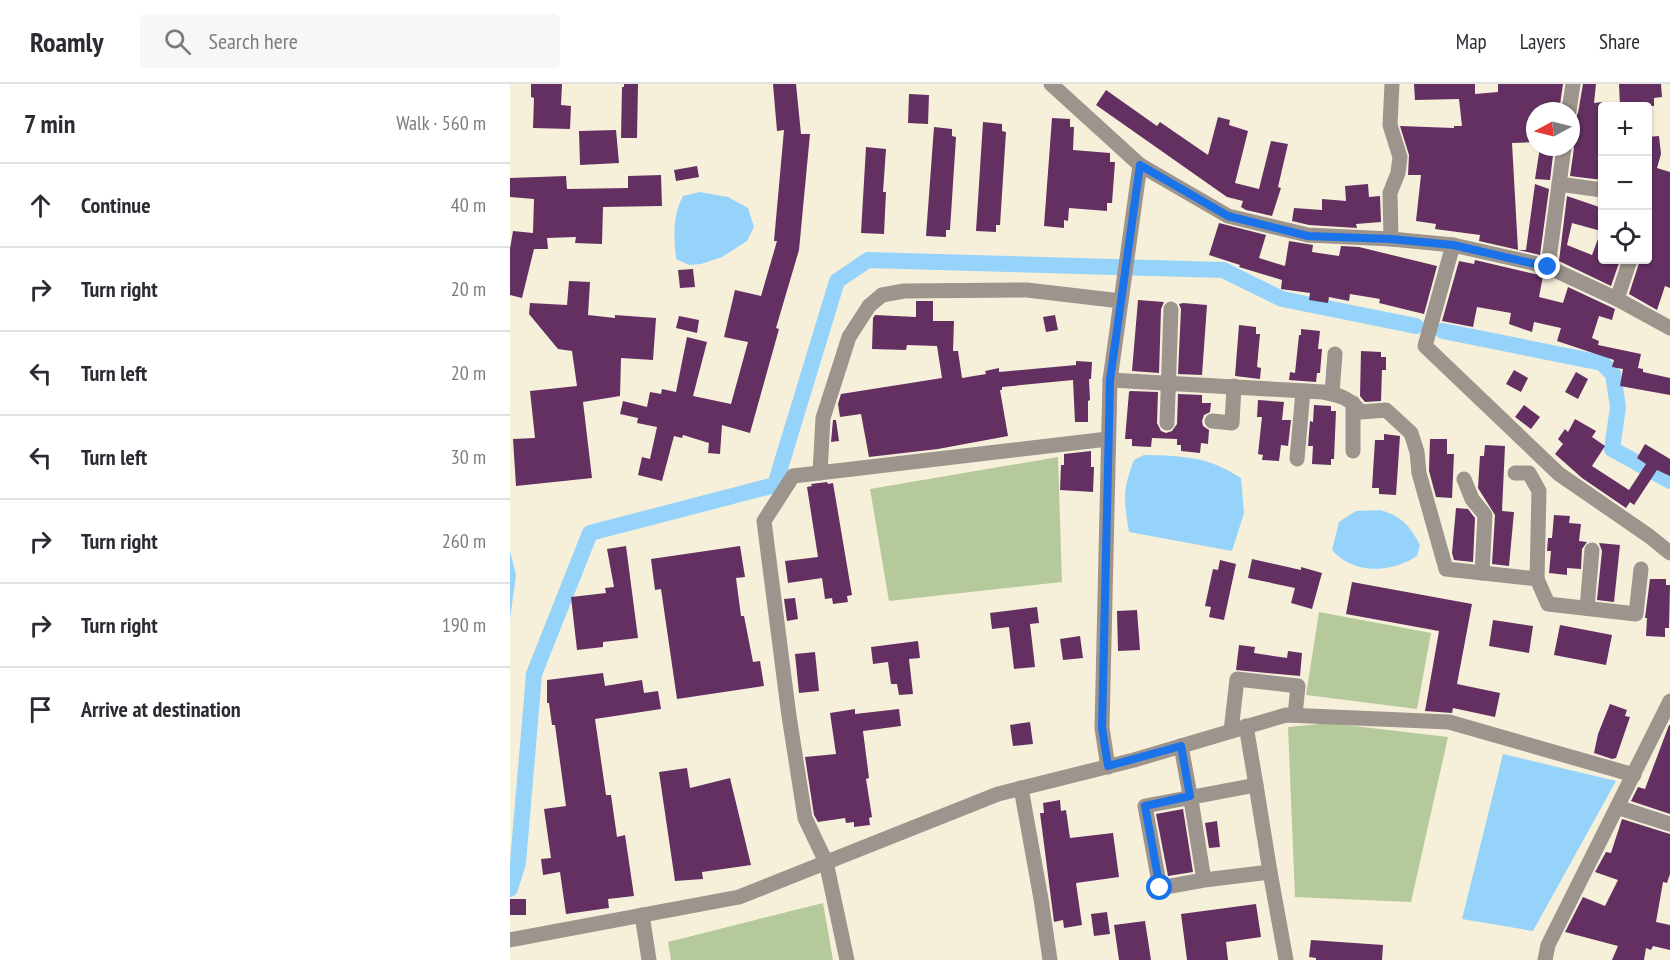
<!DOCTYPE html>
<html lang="en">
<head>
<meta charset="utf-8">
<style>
	:root { --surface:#fff; --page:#f7f7f7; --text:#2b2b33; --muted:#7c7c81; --line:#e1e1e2 }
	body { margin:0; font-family:"PT Sans Narrow",sans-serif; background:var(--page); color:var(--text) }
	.controls { position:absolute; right:18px; top:18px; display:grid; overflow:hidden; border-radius:6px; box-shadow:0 2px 4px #0004 }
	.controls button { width:54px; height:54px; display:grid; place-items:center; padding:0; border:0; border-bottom:2px solid var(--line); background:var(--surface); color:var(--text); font:30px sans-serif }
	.compass { position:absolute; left:1016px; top:18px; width:54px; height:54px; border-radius:50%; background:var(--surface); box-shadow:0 2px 4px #0004; rotate:263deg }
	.stop { position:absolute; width:18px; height:18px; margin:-14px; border:4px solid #1a73e8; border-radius:50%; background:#fff }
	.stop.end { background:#1a73e8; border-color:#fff; box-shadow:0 2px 6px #0008 }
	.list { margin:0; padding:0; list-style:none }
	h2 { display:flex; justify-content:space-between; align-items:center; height:78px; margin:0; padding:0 24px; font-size:26px }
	h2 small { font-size:20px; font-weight:400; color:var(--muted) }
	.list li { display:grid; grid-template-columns:39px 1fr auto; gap:18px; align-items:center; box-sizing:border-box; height:84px; padding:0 24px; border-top:2px solid var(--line) }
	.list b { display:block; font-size:22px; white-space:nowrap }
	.list em { font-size:20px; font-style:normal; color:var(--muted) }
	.icon { flex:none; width:33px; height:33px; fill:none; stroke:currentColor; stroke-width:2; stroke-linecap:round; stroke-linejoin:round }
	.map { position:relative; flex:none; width:1160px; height:876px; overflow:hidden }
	header { display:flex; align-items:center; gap:36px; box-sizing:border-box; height:84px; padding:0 30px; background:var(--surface); border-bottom:2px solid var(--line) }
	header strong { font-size:28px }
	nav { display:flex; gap:33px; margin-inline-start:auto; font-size:21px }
	.search { width:420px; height:54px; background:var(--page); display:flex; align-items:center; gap:15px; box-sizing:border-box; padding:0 21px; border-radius:6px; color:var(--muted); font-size:22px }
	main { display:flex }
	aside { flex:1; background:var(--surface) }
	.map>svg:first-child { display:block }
	.green { fill:#b5c99a }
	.water { fill:#96d3fa }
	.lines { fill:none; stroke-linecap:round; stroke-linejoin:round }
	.canal { stroke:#96d3fa; stroke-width:16 }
	.building { fill:#643062; fill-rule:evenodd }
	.minor { stroke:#9c948d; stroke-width:15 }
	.tertiary { stroke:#9c948d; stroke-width:15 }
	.route { stroke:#1a73e8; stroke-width:8 }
</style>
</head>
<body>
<header>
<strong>Roamly</strong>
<div class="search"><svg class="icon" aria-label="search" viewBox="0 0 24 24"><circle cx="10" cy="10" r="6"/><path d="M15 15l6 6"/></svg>Search here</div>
<nav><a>Map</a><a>Layers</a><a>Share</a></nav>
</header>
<main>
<aside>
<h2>7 min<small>Walk · 560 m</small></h2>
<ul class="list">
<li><svg class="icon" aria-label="ahead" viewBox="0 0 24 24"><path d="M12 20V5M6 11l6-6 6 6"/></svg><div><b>Continue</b></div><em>40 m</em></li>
<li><svg class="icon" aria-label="right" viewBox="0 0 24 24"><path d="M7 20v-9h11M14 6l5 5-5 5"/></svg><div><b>Turn right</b></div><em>20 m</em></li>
<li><svg class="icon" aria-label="left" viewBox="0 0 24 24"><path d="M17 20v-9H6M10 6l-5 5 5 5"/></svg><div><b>Turn left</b></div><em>20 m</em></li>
<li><svg class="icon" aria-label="left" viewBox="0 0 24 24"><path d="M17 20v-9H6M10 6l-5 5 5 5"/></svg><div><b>Turn left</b></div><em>30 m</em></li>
<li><svg class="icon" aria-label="right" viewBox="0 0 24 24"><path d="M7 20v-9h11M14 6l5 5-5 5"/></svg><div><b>Turn right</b></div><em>260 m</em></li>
<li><svg class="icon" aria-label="right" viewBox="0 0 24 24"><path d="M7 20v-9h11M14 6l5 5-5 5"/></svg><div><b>Turn right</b></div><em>190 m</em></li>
<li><svg class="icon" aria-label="arrive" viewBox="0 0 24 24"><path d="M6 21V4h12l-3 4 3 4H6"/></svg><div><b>Arrive at destination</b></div></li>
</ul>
</aside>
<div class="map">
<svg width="1160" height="876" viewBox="0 0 1160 876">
	<rect width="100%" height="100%" fill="#f6f0da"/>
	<!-- green -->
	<g class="green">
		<polygon points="548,373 552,498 379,517 360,405"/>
		<polygon points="809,528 921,549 907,625 796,611"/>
		<polygon points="819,639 938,653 901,818 785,813 778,643"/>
		<polygon points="313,819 323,876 161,876 158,858"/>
	</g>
	<!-- water -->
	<g class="water">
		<path d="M 190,108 L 218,113 L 238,124 L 244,143 L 237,157 L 212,173 L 191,180 L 179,181 L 166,175 C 164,153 162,133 173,112 Z"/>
		<path d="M 634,371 C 673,372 697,372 731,394 L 734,429 L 722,467 L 619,448 C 614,418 612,406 624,376 Z"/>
		<path d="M 870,426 C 893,433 899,441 910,461 L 907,472 C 882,489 843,491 822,466 L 829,438 L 846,427 Z"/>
		<polygon points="0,467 6,491 0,535"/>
		<polygon points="993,670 1106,697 1023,847 952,835"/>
	</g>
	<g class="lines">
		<!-- canal -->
		<g class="canal">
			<polyline points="933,247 1092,279 1103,290 1108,323 1102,365 1160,397"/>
			<polyline points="0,805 8,779 24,590 80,449 265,401 327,197 358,176 713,186 772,215 906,242"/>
		</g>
	</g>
	<!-- building -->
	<g class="building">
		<polygon points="21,0 52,0 51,21 61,22 60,45 23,44 24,14 21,13"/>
		<polygon points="114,0 128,0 127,54 111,54 112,3 114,3"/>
		<polygon points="263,0 286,0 291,50 300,50 289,166 266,244 269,245 240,349 212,341 210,370 198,369 199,359 173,351 172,354 164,352 152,397 128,391 132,373 140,375 147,343 127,339 128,334 110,330 113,317 137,323 140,308 151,310 152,305 166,308 177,253 197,258 183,312 221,320 238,258 214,253 225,206 251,212 267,157 264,157 274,46 267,47"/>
		<polygon points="904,0 965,0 965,10 988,8 988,0 1053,0 1049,27 1025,27 1025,58 1002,59 1008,166 1016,166 1025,100 1039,105 1030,171 969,157 970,151 925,145 926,140 906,137 911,91 898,91 899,71 890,42 944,44 944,42 952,42 949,15 905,16"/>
		<polygon points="1073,0 1086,0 1084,19 1092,18 1092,96 1060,92 1064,64 1061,57 1061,36 1066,33 1068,29"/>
		<polygon points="1109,0 1151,0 1152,13 1144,14 1144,22 1110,22"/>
		<polygon points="596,6 647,42 650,38 698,71 708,33 720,36 719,41 738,47 725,99 749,105 761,57 778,60 768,103 771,104 762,132 736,126 731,123 733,117 717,113 586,21"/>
		<polygon points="399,10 419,11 418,40 398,39"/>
		<polygon points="542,34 560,35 560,43 564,43 563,66 600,69 600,78 605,78 602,119 597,119 597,127 559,124 558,137 554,136 554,144 534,142"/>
		<polygon points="473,38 492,40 492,47 496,48 490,141 486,141 486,148 466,147"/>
		<polygon points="424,43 442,45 442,52 446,53 440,146 436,146 436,153 416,152"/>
		<polygon points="106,46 109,79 70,81 69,47"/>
		<polygon points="1149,52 1151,70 1147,84 1160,88 1160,204 1155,202 1147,226 1119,210 1130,176 1137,176 1137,53"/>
		<polygon points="356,63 376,65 373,108 376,108 374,150 351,149"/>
		<polygon points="1030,63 1044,63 1040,96 1025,95"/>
		<polygon points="187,82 189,93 166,97 164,86"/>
		<polygon points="151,91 152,122 93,123 92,160 65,159 66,153 37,154 38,165 24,165 12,214 0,211 0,165 3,147 23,149 24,115 0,113 0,94 56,92 57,105 118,104 118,92"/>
		<polygon points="858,100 859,113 870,112 871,138 846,140 847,144 799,141 782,137 784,124 812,126 812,115 836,117 835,102"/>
		<path d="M 1057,112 L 1092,124 L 1092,176 L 1110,176 L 1101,202 L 1049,177 ZM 1062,139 L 1091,147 L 1082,171 L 1057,161 Z"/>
		<polygon points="709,139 756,151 749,174 775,182 779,157 803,161 802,168 829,172 831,162 849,163 927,182 914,230 869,219 870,215 840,210 839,217 819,213 818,219 799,216 800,209 771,205 772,196 729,183 730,181 699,171"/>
		<polygon points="965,176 1033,192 1029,213 1053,219 1058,203 1105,225 1102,236 1089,232 1082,254 1089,257 1088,261 1131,270 1128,284 1133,285 1133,288 1160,294 1160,311 1110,302 1113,285 1102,283 1104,276 1047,257 1051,244 1024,238 1022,248 999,240 1001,229 967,223 963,243 932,237 949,177 964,180"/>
		<polygon points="183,185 185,203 170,204 168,186"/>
		<polygon points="59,197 80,198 78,231 105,234 105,231 146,234 143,276 111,274 110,312 73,318 82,394 6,402 3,355 25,354 20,307 67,302 62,267 48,265 19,230 20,219 57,221"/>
		<polygon points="628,216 654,218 651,225 649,289 622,287"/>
		<polygon points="406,217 423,217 423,237 444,237 443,267 448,267 452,294 476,290 475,287 489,284 489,288 566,281 566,277 582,278 581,295 579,295 580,316 578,317 578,338 565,338 563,296 492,303 492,306 490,306 498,352 428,365 359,373 351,330 330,333 328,320 331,310 432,294 427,262 397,261 396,266 362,265 363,234 365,231 406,233"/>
		<polygon points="673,219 697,221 692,291 668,290 671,225 669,220"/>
		<polygon points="545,231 548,246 536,248 533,233"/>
		<polygon points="169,232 189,236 187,249 166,244"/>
		<polygon points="729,241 746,243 746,250 750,250 747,283 751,284 750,295 725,292"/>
		<polygon points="791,245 810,247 808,265 812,265 810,289 807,289 806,298 779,296 780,288 785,289 789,251 791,251"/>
		<polygon points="851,267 871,268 871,273 876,273 876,286 872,286 871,317 855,318 850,312"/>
		<polygon points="1004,286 1018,294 1011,308 996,300"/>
		<polygon points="1066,288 1078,295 1068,315 1055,308"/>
		<polygon points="620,307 648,308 647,339 651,347 656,349 662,347 667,340 668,310 692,311 692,319 701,319 700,328 694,331 692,337 693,342 699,346 698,360 691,359 690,369 671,367 671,361 667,361 667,355 642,354 641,363 622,362 622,355 615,355 619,308"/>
		<polygon points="748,316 774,318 772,336 781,336 778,362 771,361 769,377 752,376 753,371 748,370 752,333 747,333"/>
		<polygon points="804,321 821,322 821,327 826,327 824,375 821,375 821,381 802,380 803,362 798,362 800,337 803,338"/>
		<polygon points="1014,321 1030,333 1021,345 1005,333"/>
		<polygon points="1065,335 1086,347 1082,353 1095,362 1082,382 1119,406 1136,380 1127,374 1135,360 1160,375 1160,392 1147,386 1124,421 1120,418 1116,424 1072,394 1045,370 1053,360 1048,355 1055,345 1058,348"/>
		<polygon points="323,336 326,336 329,357 321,358"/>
		<polygon points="874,350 890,352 886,411 869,410 869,404 862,404 865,356 874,356"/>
		<polygon points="920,355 937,355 937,370 944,370 942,414 926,413 919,387"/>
		<polygon points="975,361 995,362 992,427 1004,428 999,482 982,480 985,431 968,404 970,372 974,372"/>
		<polygon points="581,367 581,383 584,383 583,408 550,406 551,381 554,381 554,370"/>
		<polygon points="317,398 318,400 323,399 342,511 337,512 338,518 323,520 322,514 315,515 312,494 278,499 275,477 308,473 297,403 302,402 301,400"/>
		<polygon points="946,424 958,425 965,434 963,478 944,476 942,469"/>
		<polygon points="1044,431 1060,432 1059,439 1071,440 1069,457 1077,458 1072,465 1071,485 1057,484 1057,491 1039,489 1041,467 1037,467 1038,454 1042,454"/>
		<polygon points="1089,459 1110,461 1104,518 1087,516 1092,467"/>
		<polygon points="116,462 128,554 93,558 93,563 67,566 61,513 96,509 95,504 104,503 97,465"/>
		<polygon points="230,462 235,493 226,494 231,532 234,532 243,578 250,577 254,602 167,615 151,505 145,506 141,475"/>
		<polygon points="742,475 791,486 791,483 812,489 802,525 781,519 785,504 738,494"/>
		<polygon points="710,476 726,480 714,536 699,533 701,523 695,522 703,485 708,486"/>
		<polygon points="1140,495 1156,495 1156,501 1160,501 1159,544 1155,544 1155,553 1136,552 1137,534 1135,534"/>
		<polygon points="842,498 962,520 947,600 990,609 985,633 943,624 942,629 915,627 929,547 836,530"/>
		<polygon points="285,514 288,535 277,537 274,515"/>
		<polygon points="527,523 529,539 520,540 525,583 504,585 499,543 482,545 480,529"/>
		<polygon points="627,526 630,566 608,567 607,527"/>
		<polygon points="983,536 1023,542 1019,569 979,562"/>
		<polygon points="1050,541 1102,551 1096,581 1044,571"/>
		<polygon points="570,552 573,574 553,576 550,555"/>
		<polygon points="408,557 410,574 399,575 403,610 389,611 387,600 381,600 378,578 363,580 361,563"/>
		<polygon points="729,561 745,563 744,569 777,574 778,567 792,569 790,592 726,586"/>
		<polygon points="305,568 309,607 289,609 285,570"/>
		<polygon points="93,589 95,602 132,596 134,609 148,607 151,625 85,635 96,711 101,711 107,753 115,751 124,812 98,815 99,824 56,830 50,788 33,791 31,775 41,774 34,725 56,722 45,641 42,641 39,619 37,619 37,596"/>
		<polygon points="1100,620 1117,626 1115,632 1120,633 1106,674 1102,675 1084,669 1088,650"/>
		<polygon points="345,625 345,630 389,625 391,642 353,647 359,694 356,695 362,733 359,734 360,741 344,743 344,738 336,739 335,734 308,738 304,731 295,673 326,670 320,629"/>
		<polygon points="520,638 523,660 503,662 500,641"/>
		<polygon points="1159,641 1160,641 1160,730 1121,717 1128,703 1135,705"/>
		<polygon points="177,684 180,704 220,694 241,781 192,788 193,795 165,797 149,688"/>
		<polygon points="550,716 551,727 556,726 560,754 603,749 609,793 566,799 572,841 554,844 553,836 544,838 530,729 534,729 533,719"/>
		<polygon points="673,725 683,788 658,792 646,730"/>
		<polygon points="1112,735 1160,750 1160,790 1157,799 1153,798 1146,838 1160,841 1160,866 1143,862 1141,866 1136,864 1134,876 1102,876 1108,862 1055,848 1073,813 1095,822 1108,796 1085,788 1096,768 1101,769"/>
		<polygon points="707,737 710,763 699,764 695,739"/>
		<rect x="0" y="815" width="16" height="16"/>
		<polygon points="746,820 751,853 716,858 718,876 677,876 671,830"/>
		<polygon points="597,828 600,850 584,852 581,830"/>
		<polygon points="635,837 641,876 609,876 604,841"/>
		<polygon points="801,856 873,861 872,876 806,876 806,874 799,873"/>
	</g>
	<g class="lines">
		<!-- minor -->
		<g class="minor">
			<polyline points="541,0 630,81 600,296 592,644 598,683"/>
			<polyline points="1059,27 1063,0"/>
			<polyline points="1049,100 1092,106"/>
			<polyline points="881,155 880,109 888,89 890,73 880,41 882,0"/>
			<polyline points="1038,183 1054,63"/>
			<polyline points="1107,215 1120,176"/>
			<path d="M 600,296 L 813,308 C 830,311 839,314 851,328 L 876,326 L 901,349 L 907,368 L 909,389 L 936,485 L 1027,495 L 1038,520 L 1126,530 L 1131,485"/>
			<polyline points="822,309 825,270"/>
			<polyline points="702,337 722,339 724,302"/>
			<polyline points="657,339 661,225"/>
			<polyline points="843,367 843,319"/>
			<polyline points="787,375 793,307"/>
			<polyline points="310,389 313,334 339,253 359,222 372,211 394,207 517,206 611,217"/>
			<polyline points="1005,389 1019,389 1029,407 1027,495"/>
			<polyline points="954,395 962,415 975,431 972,489"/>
			<polyline points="1077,524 1082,466"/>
			<polyline points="736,642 746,701"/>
			<polyline points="721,647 727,595 788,602 785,631"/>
			<polyline points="671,662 682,722 694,796 650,804 635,722 746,701 760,788 694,796"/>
			<polyline points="511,704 531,815 540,876"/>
			<polyline points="1107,724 1113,725 1160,740"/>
			<polyline points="760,788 776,876"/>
			<polyline points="132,831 139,876"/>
			<polyline points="0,856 229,813 488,710 624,676 776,631 939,638 1124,691"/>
			<polyline points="337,876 316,778 295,734 279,632 254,437 283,392 598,355"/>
		</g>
		<!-- tertiary -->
		<g class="tertiary">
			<polyline points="630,81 718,132 798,151 881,155 943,161 1023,179 1038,183 1107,215 1160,244"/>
			<polyline points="943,161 915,262 1049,390 1139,452 1160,469"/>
			<polyline points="1035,876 1038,861 1160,617"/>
		</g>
	</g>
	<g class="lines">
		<!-- route -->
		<polyline class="route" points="650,804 635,722 680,712 671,662 598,682 592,644 600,296 630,81 718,132 798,152 881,155 943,161 1038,183"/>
	</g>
</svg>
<div class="controls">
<button>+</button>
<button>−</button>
<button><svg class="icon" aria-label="locate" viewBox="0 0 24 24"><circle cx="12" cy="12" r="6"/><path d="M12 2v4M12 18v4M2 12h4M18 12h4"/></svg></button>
</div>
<svg class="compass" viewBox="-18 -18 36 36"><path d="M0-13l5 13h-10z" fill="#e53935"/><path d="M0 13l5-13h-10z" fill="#7c7c81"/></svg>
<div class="stop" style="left:650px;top:804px"></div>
<div class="stop end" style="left:1038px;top:183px"></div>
</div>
</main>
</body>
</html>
